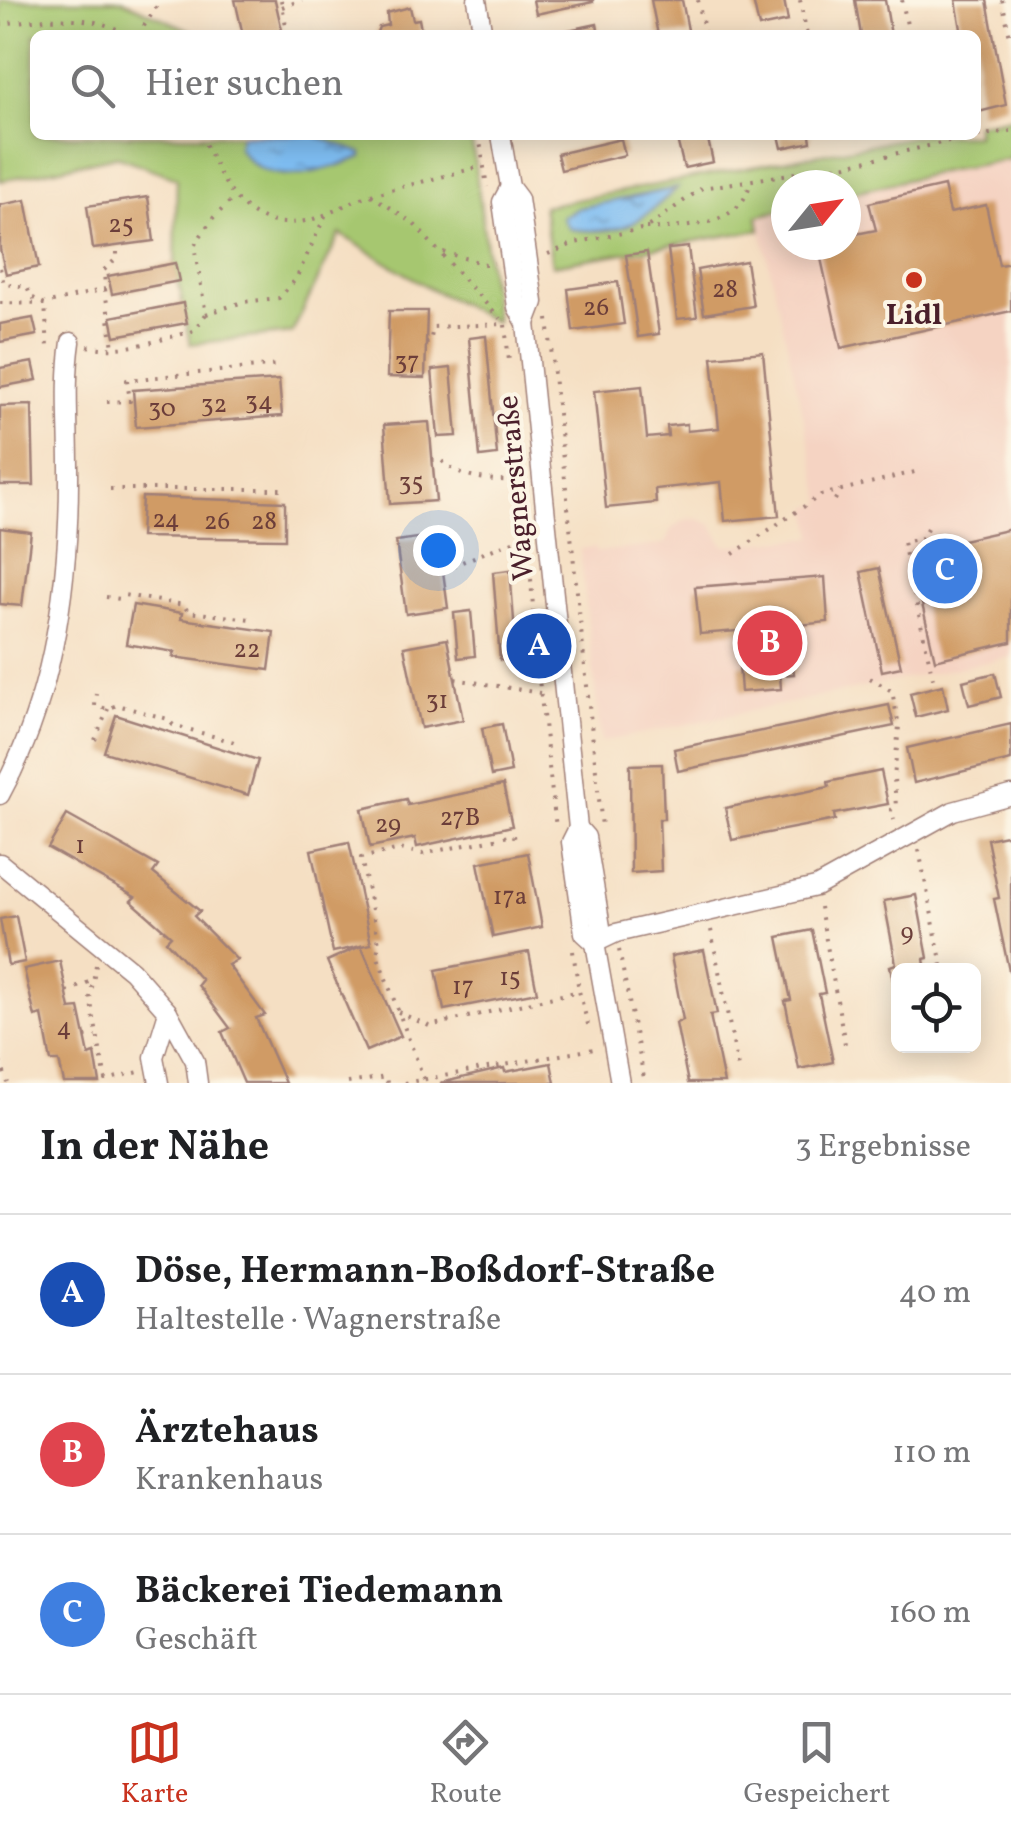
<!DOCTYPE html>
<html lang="de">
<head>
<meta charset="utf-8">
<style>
	:root { --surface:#fff; --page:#f2f2f2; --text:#202124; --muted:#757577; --line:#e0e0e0; --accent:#c8321e }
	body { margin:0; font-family:Vollkorn,serif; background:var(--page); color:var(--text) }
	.controls { position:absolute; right:30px; bottom:30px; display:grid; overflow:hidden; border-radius:15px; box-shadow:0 5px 25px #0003 }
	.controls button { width:90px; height:90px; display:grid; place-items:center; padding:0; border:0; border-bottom:2px solid var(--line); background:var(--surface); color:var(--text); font:50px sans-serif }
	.compass { position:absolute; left:771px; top:170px; width:90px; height:90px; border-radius:50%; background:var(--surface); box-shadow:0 5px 25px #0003; rotate:60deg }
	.you { position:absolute; left:438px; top:550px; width:35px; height:35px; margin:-25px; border:8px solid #fff; border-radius:50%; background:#1a73e8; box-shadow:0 0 0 15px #1a73e833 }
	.badge { display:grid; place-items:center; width:65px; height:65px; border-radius:50%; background:var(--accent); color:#fff; font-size:32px; font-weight:700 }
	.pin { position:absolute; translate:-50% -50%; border:5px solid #fff; box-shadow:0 2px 10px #0006 }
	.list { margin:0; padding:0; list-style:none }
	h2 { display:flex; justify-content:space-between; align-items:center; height:130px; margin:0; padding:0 40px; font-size:42px }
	h2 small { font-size:32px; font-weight:400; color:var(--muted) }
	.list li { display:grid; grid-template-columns:65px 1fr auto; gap:30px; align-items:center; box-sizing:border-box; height:160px; padding:0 40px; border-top:2px solid var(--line) }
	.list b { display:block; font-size:38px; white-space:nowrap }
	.list p { margin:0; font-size:32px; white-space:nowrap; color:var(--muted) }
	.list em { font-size:32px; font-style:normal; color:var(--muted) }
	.icon { flex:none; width:55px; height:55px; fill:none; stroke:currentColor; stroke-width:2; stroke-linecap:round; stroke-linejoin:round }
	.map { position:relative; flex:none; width:1011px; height:1083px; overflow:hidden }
	.search { position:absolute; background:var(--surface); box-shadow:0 5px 25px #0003; left:30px; right:30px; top:30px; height:110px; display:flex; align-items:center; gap:25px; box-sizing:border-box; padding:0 35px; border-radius:15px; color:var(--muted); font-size:38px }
	.sheet { height:610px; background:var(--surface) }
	nav { display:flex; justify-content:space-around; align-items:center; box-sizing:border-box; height:140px; border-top:2px solid var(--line); background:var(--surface); font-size:28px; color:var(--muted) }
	nav a { display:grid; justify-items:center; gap:5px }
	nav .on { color:var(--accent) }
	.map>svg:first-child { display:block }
	.built { fill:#f5d3c2 }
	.park { fill:#a6c770; stroke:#78734e; stroke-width:2.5 }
	.water { fill:url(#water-ripples); stroke:#646e8e; stroke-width:2.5 }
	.building { fill:#d09b65 }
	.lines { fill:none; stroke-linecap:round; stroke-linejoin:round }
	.street-casing { stroke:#a07f77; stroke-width:21 }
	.path { stroke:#a07f77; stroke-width:4; stroke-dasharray:2.5 8; stroke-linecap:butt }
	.street { stroke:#fff; stroke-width:18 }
	.poi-dot { fill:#c8321e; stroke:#fcf5e5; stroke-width:4 }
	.labels { text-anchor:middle; stroke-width:8; stroke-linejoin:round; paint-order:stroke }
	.number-label { font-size:25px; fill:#6c3e3a }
	.poi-label { font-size:30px; font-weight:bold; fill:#4a1f2b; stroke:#fcf5e5 }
	.street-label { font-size:30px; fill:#4a1f2b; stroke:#fcf5e5 }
</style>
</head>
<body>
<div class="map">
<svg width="1011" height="1083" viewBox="0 0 1011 1083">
	<defs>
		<pattern id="water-ripples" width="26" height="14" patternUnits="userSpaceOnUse" patternTransform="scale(2.5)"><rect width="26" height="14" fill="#7ebdf2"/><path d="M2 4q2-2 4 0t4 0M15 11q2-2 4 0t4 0" fill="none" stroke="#6999c4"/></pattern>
	</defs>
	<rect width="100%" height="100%" fill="#fcf5e5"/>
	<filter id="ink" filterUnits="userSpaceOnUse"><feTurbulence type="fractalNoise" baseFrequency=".01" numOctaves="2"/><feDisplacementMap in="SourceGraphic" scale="20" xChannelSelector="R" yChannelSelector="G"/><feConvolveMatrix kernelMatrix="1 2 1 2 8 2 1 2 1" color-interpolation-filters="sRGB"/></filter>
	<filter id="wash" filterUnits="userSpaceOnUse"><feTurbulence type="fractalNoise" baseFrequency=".0048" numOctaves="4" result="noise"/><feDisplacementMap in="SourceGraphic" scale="40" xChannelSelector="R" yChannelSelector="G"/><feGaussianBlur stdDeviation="2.25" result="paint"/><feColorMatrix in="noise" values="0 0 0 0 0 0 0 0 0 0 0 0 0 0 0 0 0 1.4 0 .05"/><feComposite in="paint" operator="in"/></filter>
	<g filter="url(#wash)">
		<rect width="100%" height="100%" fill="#f5dfc3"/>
		<!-- built -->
		<polygon class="built" points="1011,159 1011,657 601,742 580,549 596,547 597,552 660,545 666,542 671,529 686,519 699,519 712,525 724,546 814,537 809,507 823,503 758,216 786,209 786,245 846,245 846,194 940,172"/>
		<!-- park -->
		<g class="park">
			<polygon points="0,0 122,0 200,35 35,35 35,135 442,135 472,143 496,322 429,288 340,234 292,333 190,344 175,263 177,178 116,156 0,181"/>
			<polygon points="1011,117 1011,159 940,172 846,194 846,185 786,185 786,209 758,216 760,230 552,265 543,206 922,135 976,135 976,124"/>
		</g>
		<!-- water -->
		<g class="water">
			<path d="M 241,135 L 313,135 L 362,153 L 362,157 C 321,172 266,192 238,147 Z"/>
			<path d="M 677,188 C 637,224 626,235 570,229 L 562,217 L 579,208 Z"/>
		</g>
		<g id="blocks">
			<!-- building -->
			<g class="building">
				<polygon points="235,0 275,0 283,35 243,35"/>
				<polygon points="533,0 593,0 593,2 536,14"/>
				<polygon points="651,0 682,0 689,35 658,35"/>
				<polygon points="753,0 784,0 788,21 759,27"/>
				<polygon points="855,0 885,0 891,35 861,35"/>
				<polygon points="956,0 987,0 1006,105 979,112 976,35 962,35"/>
				<polygon points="410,7 413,20 419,19 422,35 376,35 379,27 388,25 387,13"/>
				<polygon points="597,24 599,35 554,35 554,33"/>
				<polygon points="676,135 707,135 713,162 684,168"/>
				<polygon points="779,135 810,135 811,142 782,148"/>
				<polygon points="621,139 625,155 561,170 557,154"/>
				<polygon points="944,186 950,213 986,205 999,265 1011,263 1011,311 841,348 818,245 846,245 846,236 876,230 869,203"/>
				<polygon points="148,197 154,241 93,249 87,206"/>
				<polygon points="26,200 39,267 6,274 0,249 0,205"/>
				<polygon points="688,247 697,317 677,319 668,249"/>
				<polygon points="647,252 659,334 638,337 626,255"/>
				<polygon points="746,261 753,306 704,314 697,270"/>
				<polygon points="175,263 179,281 112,294 108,276"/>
				<polygon points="618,282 624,324 573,331 568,289"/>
				<polygon points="183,303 187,323 115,336 111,317"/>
				<polygon points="389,311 427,311 425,378 387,377"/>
				<polygon points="33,318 37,335 0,342 0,324"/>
				<polygon points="486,336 497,455 480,457 469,338"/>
				<polygon points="763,352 779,516 725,521 721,482 655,489 656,503 606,508 594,391 642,386 647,438 668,436 667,426 687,424 687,431 719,428 712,357"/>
				<polygon points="33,362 37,380 0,387 0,368"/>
				<polygon points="451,368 457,436 438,437 432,370"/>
				<polygon points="279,380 282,416 136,427 133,390"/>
				<polygon points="32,405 34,485 0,485 0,406"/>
				<polygon points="429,422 436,501 390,504 384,425"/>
				<polygon points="142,497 285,502 285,539 140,537"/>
				<polygon points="0,528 31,532 22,606 0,604"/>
				<polygon points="1011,529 1011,642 935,660 910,552"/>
				<polygon points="438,535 448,608 406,614 396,541"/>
				<polygon points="879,568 901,667 882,671 861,572"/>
				<polygon points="510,570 517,659 500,660 493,572"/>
				<polygon points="825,577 828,622 789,626 794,674 780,675 781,689 741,692 739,665 751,664 749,630 700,634 695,587"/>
				<polygon points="133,605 182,613 181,619 274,632 269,670 173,657 175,652 126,644"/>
				<polygon points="471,611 475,656 458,658 454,613"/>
				<polygon points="447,639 463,720 421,728 404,647"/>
				<polygon points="995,673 1001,697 969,705 963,681"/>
				<polygon points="943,685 948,709 916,717 910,693"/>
				<polygon points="889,705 894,726 678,771 674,749"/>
				<polygon points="116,715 258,760 248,795 104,752"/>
				<polygon points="502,724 511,772 491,776 482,728"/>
				<polygon points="1011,724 1011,760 914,783 907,748"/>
				<polygon points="662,764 664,819 659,819 661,871 631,873 630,765"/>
				<polygon points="881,771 888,804 834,814 835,820 732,840 725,808 829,787 828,782"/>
				<polygon points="503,785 512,826 417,847 415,838 370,847 362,809 406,799 408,805"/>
				<polygon points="67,815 158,866 153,873 200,911 194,916 237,960 228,965 265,1015 256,1018 285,1083 244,1083 222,1032 230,1028 198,985 202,980 166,941 171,936 131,901 135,897 48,848"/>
				<polygon points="1011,834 1011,971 1009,971 994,899 999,898 987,839"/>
				<polygon points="349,842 371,944 333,952 311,850"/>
				<polygon points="528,853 542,927 493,937 478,863"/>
				<polygon points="916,895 928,958 924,959 926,971 898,971 897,999 890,966 896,964 884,901"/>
				<polygon points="16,916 25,962 8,965 0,919"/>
				<polygon points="812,930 825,993 819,994 833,1062 799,1069 785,1001 791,1000 778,937"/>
				<polygon points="361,946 401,1036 366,1051 327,961"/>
				<polygon points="704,950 717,1014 710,1015 724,1083 688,1083 676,1023 683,1020 671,956"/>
				<polygon points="529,952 537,992 444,1010 436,970"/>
				<polygon points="60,961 70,1009 79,1008 89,1055 95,1053 100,1083 64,1083 59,1061 51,1061 42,1015 35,1017 24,969"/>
				<polygon points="551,1063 555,1083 440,1083 504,1068 505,1072"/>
			</g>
		</g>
	</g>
	<g filter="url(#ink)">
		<use href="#blocks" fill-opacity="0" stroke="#a07f77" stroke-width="2.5"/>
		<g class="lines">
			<!-- street casing -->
			<g class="street-casing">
				<g id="street">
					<polyline points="477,0 483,35"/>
					<polyline points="501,135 510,187 519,199 534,302 526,323"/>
					<polyline points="510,187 502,202 517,307 526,323 578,828 571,842 584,933 595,943"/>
					<path d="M 0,795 C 55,697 70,578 69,466 C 69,424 65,384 71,342"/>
					<polyline points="578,828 586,837 601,927 595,943 620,1083"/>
					<polyline points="0,863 132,971 168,1012"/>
					<polyline points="595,943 616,933 816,887 953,811 1011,795"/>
					<polyline points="159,1083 154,1057 168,1012 195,1061 198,1083"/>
				</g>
			</g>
			<!-- path -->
			<g class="path">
				<polyline points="281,0 288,35"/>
				<polyline points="698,0 705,35"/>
				<polyline points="800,0 807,35"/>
				<polyline points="902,0 909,35"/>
				<polyline points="1002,0 1011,41"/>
				<polyline points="282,7 302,0"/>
				<path d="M 0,24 C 43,19 88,11 128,35"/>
				<polyline points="138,35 161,0"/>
				<path d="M 201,135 C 223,181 242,234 305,221 C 328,217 348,201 371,195 L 413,223 L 500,319"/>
				<polyline points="479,135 487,187"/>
				<polyline points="726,135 726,137"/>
				<polyline points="371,195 483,166"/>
				<path d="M 646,228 C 681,229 744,226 750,182"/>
				<polyline points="443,252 485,264 494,263"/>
				<polyline points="548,254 575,243 646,228 702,188 847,165 962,138 1011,131"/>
				<polyline points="0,268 4,284 27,287 31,297 45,304 48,347"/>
				<polyline points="105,289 113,348"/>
				<polyline points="0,303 45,304 105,289 104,270 117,258 117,251"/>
				<polyline points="206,314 243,302 279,298 296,279 326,214"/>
				<polyline points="548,319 602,827"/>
				<polyline points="505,325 509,361"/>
				<polyline points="426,343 430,343 433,327 505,324"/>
				<path d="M 88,346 C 123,354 160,339 194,331 L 206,314 L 194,246 L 212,219 L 233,199"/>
				<polyline points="107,402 130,401 127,380 279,365"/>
				<path d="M 432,460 L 441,460 C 462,480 495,481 522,480"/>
				<polyline points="110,489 283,489"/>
				<polyline points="835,500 840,490"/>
				<polyline points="927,528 922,538 903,542 934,683"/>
				<polyline points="733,554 821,495 915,472"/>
				<polyline points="443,570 527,535"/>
				<polyline points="531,579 537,662 556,828"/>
				<polyline points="106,597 120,599 124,595 184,605 188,612 251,619 252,624"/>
				<polyline points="870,678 892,691 899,726 894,778 896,807 891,810 894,820"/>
				<polyline points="455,679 540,693"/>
				<polyline points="96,693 95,706 108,709 117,705 168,719 173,725 234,742 234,747"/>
				<polyline points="95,740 108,709"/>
				<polyline points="919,850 943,971"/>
				<polyline points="820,907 845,1044"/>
				<polyline points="711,930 738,1068"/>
				<polyline points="619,950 645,1083"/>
				<polyline points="573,951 579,991"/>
				<polyline points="96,965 90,998 106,1080 139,1072"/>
				<polyline points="67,992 93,980"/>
				<polyline points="398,1012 429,1026 579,991 590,1032"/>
				<polyline points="85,1037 96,1036"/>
				<polyline points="0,1062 8,1083"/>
				<polyline points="424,1079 377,955 379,943 361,858 400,849 422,854 514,835 515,842"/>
				<polyline points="348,1083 386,1077 387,1083"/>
				<polyline points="404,1083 594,1049"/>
			</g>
			<!-- street -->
			<use href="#street" class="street"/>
		</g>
	</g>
	<!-- markers -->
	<circle class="poi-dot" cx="914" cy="280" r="10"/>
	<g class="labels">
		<!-- number labels -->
		<g class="number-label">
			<text x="121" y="232">25</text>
			<text x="725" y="297">28</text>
			<text x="596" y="315">26</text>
			<text x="407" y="369">37</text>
			<text x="259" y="409">34</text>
			<text x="214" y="412">32</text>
			<text x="162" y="416">30</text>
			<text x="411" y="490">35</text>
			<text x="166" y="527">24</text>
			<text x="217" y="529">26</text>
			<text x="264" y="529">28</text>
			<text x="247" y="657">22</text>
			<text x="437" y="708">31</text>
			<text x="460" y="825">27B</text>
			<text x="388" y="832">29</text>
			<text x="80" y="853">1</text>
			<text x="510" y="904">17a</text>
			<text x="907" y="940">9</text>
			<text x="510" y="985">15</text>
			<text x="463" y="994">17</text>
			<text x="64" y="1035">4</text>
		</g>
		<!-- poi labels -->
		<g class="poi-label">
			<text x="914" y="324">Lidl</text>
		</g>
		<!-- street labels -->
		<g class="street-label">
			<text transform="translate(515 488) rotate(-95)" y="10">Wagnerstraße</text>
		</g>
	</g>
</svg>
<div class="controls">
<button><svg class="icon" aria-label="locate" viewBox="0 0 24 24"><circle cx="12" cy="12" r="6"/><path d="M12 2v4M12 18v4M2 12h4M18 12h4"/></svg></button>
</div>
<svg class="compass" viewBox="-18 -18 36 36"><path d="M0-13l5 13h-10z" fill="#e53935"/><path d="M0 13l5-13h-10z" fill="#757577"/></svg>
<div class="you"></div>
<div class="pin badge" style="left:539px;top:646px;background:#1a4fb4">A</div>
<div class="pin badge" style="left:770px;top:643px;background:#e0444e">B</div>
<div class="pin badge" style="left:945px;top:571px;background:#3f7fe0">C</div>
<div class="search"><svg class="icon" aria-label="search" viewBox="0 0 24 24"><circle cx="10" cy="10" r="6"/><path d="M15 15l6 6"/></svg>Hier suchen</div>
</div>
<section class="sheet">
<h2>In der Nähe<small>3 Ergebnisse</small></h2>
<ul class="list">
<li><span class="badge" style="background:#1a4fb4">A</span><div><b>Döse, Hermann-Boßdorf-Straße</b><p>Haltestelle · Wagnerstraße</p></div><em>40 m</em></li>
<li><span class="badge" style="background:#e0444e">B</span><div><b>Ärztehaus</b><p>Krankenhaus</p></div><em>110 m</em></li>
<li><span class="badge" style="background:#3f7fe0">C</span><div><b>Bäckerei Tiedemann</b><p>Geschäft</p></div><em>160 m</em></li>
</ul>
</section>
<nav>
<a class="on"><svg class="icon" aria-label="map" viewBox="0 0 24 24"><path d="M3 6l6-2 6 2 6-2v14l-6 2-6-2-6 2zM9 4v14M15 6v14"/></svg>Karte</a>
<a><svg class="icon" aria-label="directions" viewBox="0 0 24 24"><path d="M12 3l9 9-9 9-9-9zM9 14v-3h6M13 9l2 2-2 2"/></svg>Route</a>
<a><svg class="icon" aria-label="saved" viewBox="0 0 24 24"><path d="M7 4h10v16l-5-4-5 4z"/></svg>Gespeichert</a>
</nav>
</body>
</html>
